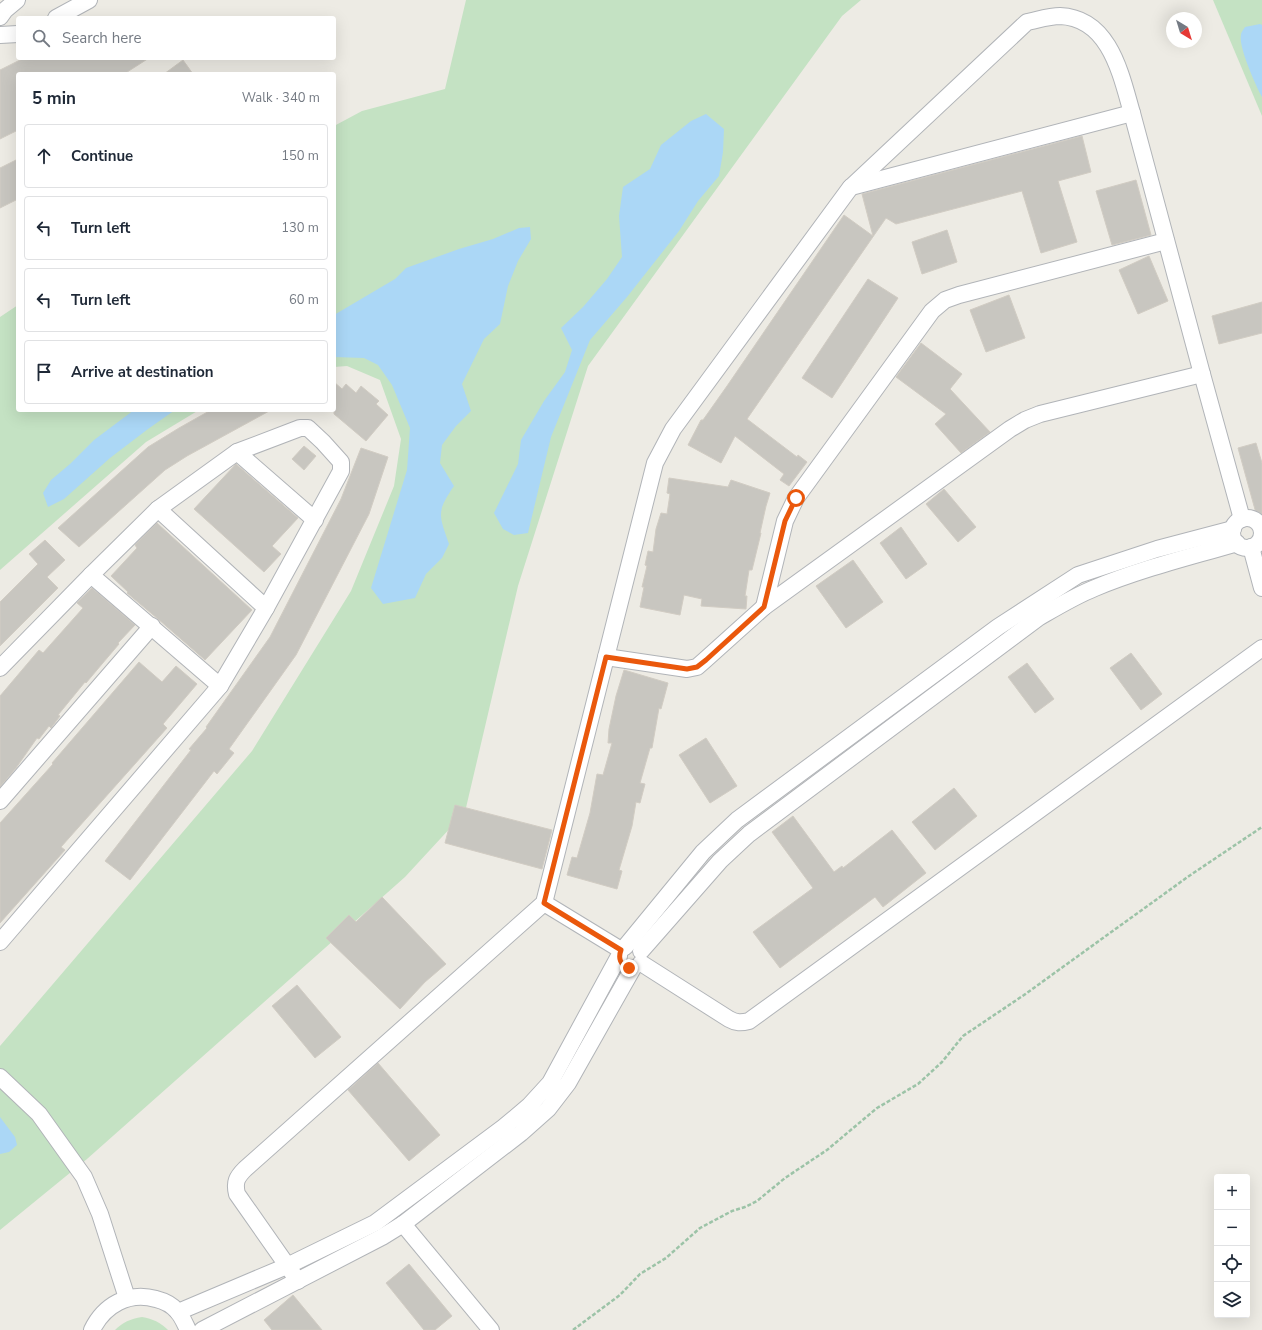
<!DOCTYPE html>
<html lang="en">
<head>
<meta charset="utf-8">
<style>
	:root { --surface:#fff; --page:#f2f2f3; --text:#1f2937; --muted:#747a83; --line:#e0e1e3 }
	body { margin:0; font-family:"Nunito Sans",sans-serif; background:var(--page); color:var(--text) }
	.controls { position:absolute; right:12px; bottom:12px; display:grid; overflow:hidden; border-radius:4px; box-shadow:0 4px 16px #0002 }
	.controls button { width:36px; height:36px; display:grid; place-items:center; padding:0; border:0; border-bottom:1px solid var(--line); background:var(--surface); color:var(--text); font:20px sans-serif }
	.compass { position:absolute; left:1166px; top:12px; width:36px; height:36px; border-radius:50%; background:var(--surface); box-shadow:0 4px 16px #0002; rotate:142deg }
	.stop { position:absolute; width:12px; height:12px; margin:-9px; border:3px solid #ea580c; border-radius:50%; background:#fff }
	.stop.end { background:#ea580c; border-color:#fff; box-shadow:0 1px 4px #0008 }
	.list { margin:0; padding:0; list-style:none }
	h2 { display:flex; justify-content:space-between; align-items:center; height:52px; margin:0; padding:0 16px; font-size:17px }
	h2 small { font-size:13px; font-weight:400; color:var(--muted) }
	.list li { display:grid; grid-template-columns:26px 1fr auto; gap:12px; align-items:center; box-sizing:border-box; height:64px; margin:0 8px 8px; padding:0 8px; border:1px solid var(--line); border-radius:4px }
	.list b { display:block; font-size:15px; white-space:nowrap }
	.list em { font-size:13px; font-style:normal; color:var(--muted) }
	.icon { flex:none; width:22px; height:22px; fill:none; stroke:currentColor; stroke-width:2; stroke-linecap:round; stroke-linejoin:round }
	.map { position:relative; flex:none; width:1262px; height:1330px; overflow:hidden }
	.search { position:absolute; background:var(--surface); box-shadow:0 4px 16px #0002; left:16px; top:16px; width:320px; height:44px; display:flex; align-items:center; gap:10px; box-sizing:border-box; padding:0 14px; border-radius:4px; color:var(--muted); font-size:15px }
	.panel { position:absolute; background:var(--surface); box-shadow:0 4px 16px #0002; left:16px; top:72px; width:320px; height:340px; border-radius:4px }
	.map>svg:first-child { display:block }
	.green { fill:#c4e2c3 }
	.water { fill:#abd7f6 }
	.building { fill:#c8c6c0; stroke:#d1ccc3 }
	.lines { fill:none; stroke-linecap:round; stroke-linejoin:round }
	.minor-casing { stroke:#b1b4b8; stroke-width:18 }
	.path { stroke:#9cc3a7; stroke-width:2.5; stroke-dasharray:4 2; stroke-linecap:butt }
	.minor { stroke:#fff; stroke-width:16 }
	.route { stroke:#ea580c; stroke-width:5 }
</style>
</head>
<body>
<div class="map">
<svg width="1262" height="1330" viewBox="0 0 1262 1330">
	<rect width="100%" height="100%" fill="#edebe4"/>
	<!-- green -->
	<g class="green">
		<polygon points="466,0 861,0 842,16 588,366 518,586 465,812 405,877 87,1159 0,1230 0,1046 252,751 351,591 394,486 401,439 380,380 347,366 334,367 334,126 362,111 445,89"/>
		<polygon points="1213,0 1262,0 1262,116"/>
		<polygon points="18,305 18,410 199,410 146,442 0,570 0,317"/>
		<path d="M 142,1317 C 153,1319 160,1322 168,1330 L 115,1330 C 123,1322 130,1319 142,1317 Z"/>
	</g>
	<!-- water -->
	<g class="water">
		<path d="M 1260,24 L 1262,25 L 1262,97 C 1256,86 1238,46 1241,35 C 1241,32 1244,29 1245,27 Z"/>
		<polygon points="706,114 724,129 723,152 719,176 698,201 679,231 627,297 590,340 551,437 528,533 514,535 503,529 494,513 518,464 521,440 544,401 565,372 572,350 561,328 583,307 607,279 622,257 619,216 623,187 650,169 661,145 691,121"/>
		<path d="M 530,227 L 531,239 L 518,261 L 508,286 L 500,324 L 484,339 L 462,384 L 471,411 L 456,426 L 442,445 L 440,463 L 454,486 C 436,512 439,515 449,544 L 442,558 L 426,574 L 415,598 L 383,604 L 371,588 L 407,470 L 410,428 L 392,385 L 378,365 L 364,358 L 334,357 L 334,315 L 395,279 L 406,268 L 459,249 L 493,239 L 519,228 Z"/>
		<polygon points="134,410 175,410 148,429 110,458 64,499 48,507 43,493 51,480 70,464 94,440"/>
		<polygon points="0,1117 15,1137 17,1145 9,1152 0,1154"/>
	</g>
	<!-- building -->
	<g class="building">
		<polygon points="24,58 149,58 124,74 18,74 18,130 0,139 0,70"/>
		<polygon points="183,60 193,74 164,74"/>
		<polygon points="1082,136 1091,172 1058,181 1077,242 1041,253 1022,191 896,224 886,218 747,419 797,457 798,455 807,462 789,486 780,480 784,474 735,436 721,463 688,445 701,420 703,420 727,386 844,215 873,236 862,194"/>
		<polygon points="18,159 18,199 0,208 0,168"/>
		<polygon points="1136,180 1151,235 1112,245 1096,191"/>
		<polygon points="947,230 957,262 922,274 912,242"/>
		<polygon points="1149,256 1168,301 1138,314 1119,270"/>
		<polygon points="868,279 898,298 832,398 802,378"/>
		<polygon points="1009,295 1025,338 986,352 970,310"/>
		<polygon points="1262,302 1262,333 1219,344 1212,316"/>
		<polygon points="921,343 962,374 950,389 990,432 961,453 935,424 946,414 896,377"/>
		<polygon points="334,382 342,389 346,384 356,393 361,386 379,401 376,404 388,415 366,441 334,414"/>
		<polygon points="211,410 271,410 187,456 165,470 79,547 58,528 148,447 179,428"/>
		<polygon points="1256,443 1262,463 1262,524 1259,524 1238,448"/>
		<polygon points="304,446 316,456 304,470 292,459"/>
		<polygon points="361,448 388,457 369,514 296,655 229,749 234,753 217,774 214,771 130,880 105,861 191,750 189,749 207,728 206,727 270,637 341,499"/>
		<polygon points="236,464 298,518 272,546 281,554 264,572 194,509"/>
		<polygon points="669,478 728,487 731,480 770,493 766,506 760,533 761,533 752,570 749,570 745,596 747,596 746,609 701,606 702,599 684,595 680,615 640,607 644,587 642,587 647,566 645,565 648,551 653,552 656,529 661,513 667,514 670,494 667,493"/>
		<polygon points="944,489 976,527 958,542 926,504"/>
		<polygon points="157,523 252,610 205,660 158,619 127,593 128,592 111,576 137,548 135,545"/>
		<polygon points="901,527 927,564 906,579 880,543"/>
		<polygon points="45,540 65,560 47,577 58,588 0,646 0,602 38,564 29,554"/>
		<polygon points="853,560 883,602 846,628 816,586"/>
		<polygon points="92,588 135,625 118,643 119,644 102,664 86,683 85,682 58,715 60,716 51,728 49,726 39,739 37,738 16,768 0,787 0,696 39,650 43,653 83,608 77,603"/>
		<polygon points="1131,653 1162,694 1141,710 1110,668"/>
		<polygon points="139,662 162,682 176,666 197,684 163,724 167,728 61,847 65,850 0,923 0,823 53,764 52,763"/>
		<polygon points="1027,663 1054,699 1035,713 1008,677"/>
		<polygon points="624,670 668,683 661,709 659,708 652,748 650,748 640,783 645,784 640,803 636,802 632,826 619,870 622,871 617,889 567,875 572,857 577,858 590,813 597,774 603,775 612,743 608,743 609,729 616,696"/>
		<polygon points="706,738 737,786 710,803 679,755"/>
		<polygon points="954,788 977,816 935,850 912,822"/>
		<polygon points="455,805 552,830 542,869 445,843"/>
		<polygon points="793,816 834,872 842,866 843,868 892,830 926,873 883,907 875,897 780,968 753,932 813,888 772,832"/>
		<polygon points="382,897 446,964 425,982 400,1009 326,938 349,915 356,922"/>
		<polygon points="297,985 341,1037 315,1058 272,1006"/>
		<polygon points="378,1063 440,1135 409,1161 348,1090"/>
		<polygon points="409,1264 452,1316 435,1330 424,1330 386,1283"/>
		<polygon points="293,1295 322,1330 272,1330 264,1320"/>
	</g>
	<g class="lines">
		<!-- minor casing -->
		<g class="minor-casing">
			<g id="minor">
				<polyline points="0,17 5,10 17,0"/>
				<polyline points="56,18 89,0"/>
				<polyline points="0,35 18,34"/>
				<polyline points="851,187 1132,113"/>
				<polyline points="237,452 315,520"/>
				<polyline points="158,509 266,608"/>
				<circle cx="1247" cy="533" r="15"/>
				<polyline points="1251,547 1262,588"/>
				<polyline points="91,575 220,686"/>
				<polyline points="764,607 785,521 796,498 932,311 945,300 959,295 1166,241"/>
				<polyline points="606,657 687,669 697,667 705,660 764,607 1010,429 1025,420 1040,414 1202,374"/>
				<polyline points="0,668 91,575 158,509 237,452 300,428 308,428 323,442 341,462 341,471 266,608 220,686 0,942"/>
				<polyline points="0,801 152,626"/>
				<polyline points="544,903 621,950"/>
				<polyline points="625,947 703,852 737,820 998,627 1078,575 1157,549 1233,529"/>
				<path d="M 641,951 L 720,861 L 749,834 L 1038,618 C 1057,607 1075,596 1095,588 C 1140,569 1190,557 1237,543"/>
				<path d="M 641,963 L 729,1019 C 736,1023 741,1023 749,1021 L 1262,648"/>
				<polyline points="0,1077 39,1114 84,1177 100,1214 127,1298"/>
				<polyline points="403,1224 491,1330"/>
				<path d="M 298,1281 L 237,1194 C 234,1182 237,1177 245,1169 L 544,903 L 655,463 L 673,429 L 850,188 L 1027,22 C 1037,20 1050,16 1060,16 C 1110,18 1121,75 1132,113 L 1202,374 L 1242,519"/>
				<polyline points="178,1312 287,1266 375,1223 504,1127 529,1106 550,1083 619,956"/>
				<path d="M 92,1330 C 104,1305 129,1291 156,1299 C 164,1301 172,1305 177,1311 C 182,1316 185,1324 188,1330"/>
				<polyline points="202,1330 382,1237 403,1224 521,1133 548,1109 568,1083 633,968"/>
			</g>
		</g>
		<!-- path -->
		<polyline class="path" points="573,1330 620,1295 640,1274 666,1258 700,1228 732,1211 745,1207 757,1201 785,1178 827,1150 877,1108 918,1084 942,1062 963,1036 1024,995 1189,876 1262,827"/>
		<!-- minor -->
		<use href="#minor" class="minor"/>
	</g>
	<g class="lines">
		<!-- route -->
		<path class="route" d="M 629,968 C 620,965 618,958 621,950 L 544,903 L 606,657 L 687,669 L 697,667 L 706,660 L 764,607 L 785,521 L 796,498"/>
	</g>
</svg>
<div class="controls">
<button>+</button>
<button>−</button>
<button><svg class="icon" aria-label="locate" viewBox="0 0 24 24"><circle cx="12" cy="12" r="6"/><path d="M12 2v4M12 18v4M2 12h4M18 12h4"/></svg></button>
<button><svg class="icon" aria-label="layers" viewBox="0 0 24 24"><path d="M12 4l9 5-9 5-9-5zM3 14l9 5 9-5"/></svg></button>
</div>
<svg class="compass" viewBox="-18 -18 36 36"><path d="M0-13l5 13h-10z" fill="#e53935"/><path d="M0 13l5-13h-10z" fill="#747a83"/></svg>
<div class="stop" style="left:796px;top:498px"></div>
<div class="stop end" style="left:629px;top:968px"></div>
<div class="search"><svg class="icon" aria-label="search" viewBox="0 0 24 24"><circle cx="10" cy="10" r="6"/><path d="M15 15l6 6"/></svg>Search here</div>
<section class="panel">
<h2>5 min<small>Walk · 340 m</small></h2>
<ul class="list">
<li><svg class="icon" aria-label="ahead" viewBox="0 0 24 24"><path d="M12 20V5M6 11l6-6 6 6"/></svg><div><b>Continue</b></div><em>150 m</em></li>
<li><svg class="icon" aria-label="left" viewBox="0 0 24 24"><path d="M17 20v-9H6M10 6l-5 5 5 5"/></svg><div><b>Turn left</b></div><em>130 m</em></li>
<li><svg class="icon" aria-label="left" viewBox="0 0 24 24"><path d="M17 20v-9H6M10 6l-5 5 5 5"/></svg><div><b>Turn left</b></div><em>60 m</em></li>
<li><svg class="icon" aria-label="arrive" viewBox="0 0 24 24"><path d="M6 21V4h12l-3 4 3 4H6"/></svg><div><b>Arrive at destination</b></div></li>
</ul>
</section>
</div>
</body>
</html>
